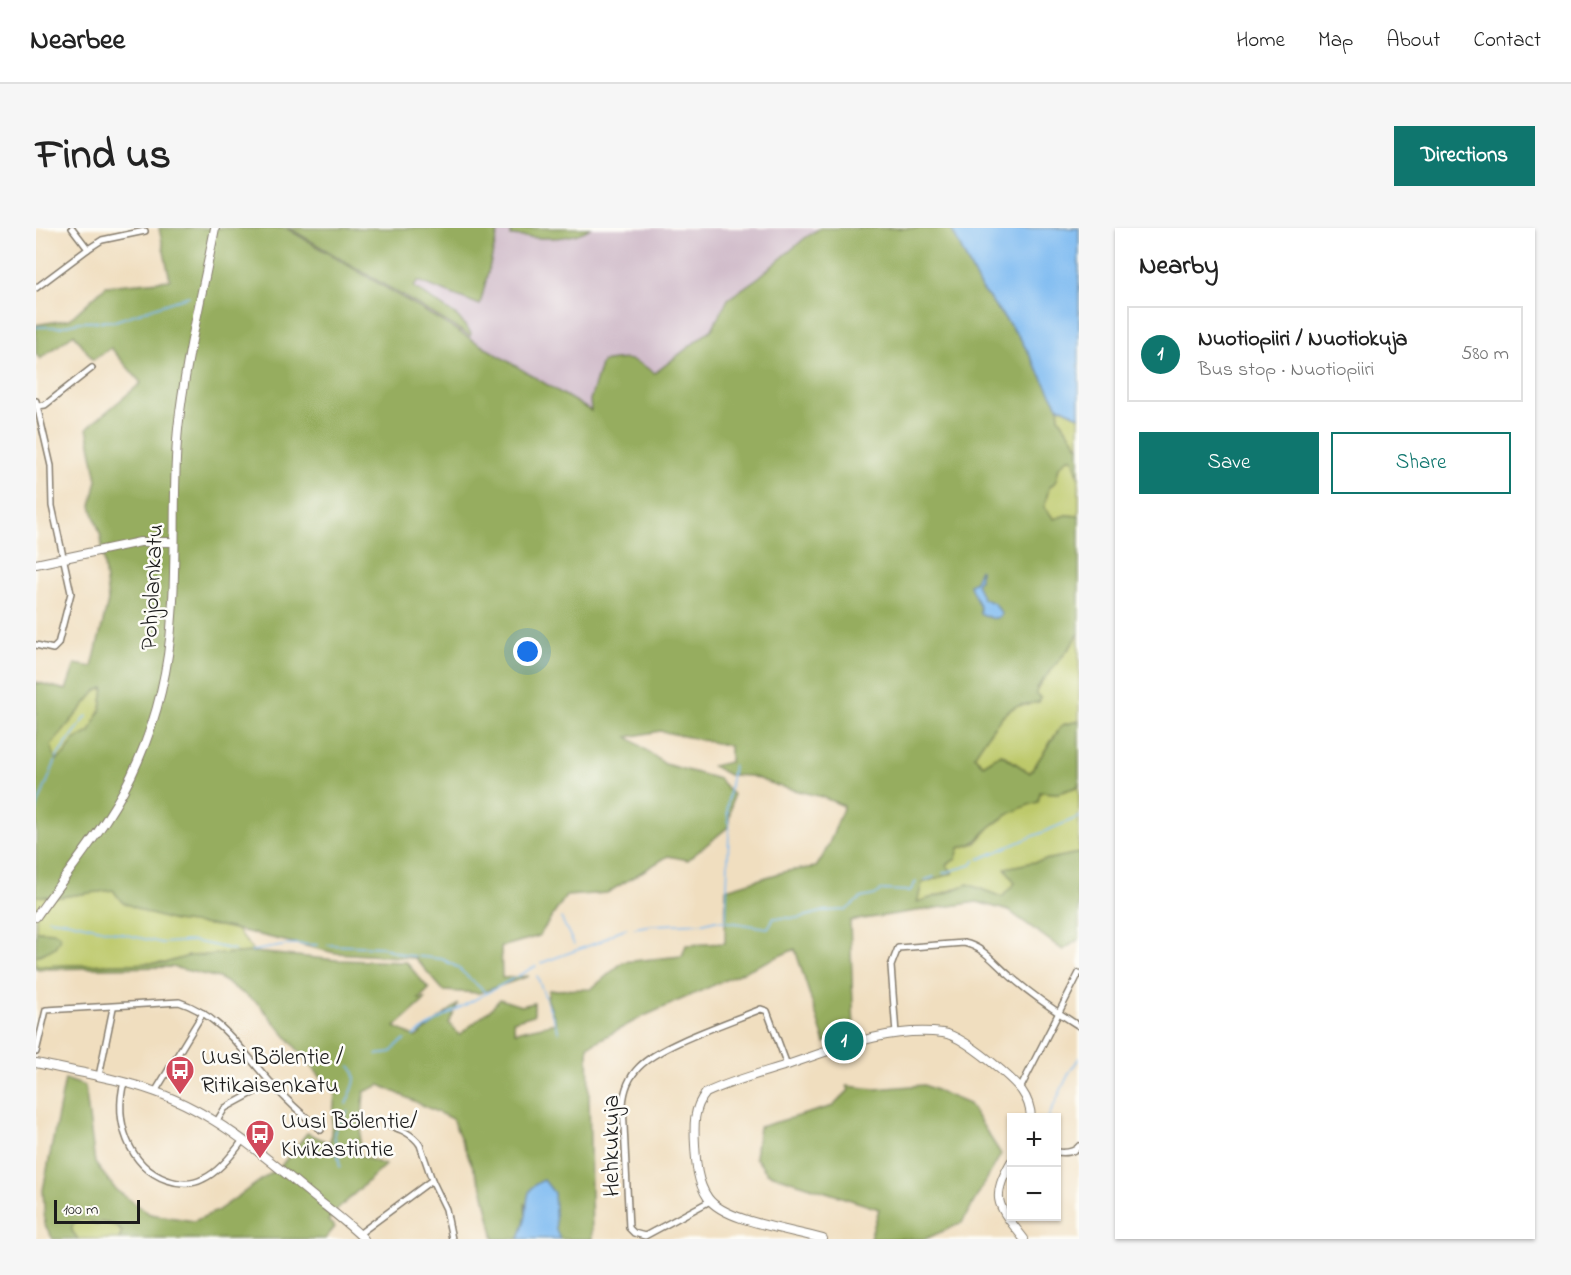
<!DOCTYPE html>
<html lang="en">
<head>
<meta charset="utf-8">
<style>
	:root { --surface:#fff; --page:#f6f6f6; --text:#222; --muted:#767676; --line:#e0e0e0; --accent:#0f766e }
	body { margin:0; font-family:"Indie Flower",sans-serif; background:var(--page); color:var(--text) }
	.controls { position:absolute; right:18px; bottom:18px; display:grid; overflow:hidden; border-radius:0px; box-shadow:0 2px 4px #0004 }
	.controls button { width:54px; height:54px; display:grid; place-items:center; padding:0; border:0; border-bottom:2px solid var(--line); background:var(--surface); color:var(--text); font:30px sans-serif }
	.scale { position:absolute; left:18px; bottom:15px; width:86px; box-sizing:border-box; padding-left:6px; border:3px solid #1c1c1c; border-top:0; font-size:16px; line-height:21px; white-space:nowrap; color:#1c1c1c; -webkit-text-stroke:4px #fdfcf7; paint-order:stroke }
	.you { position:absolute; left:492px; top:424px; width:21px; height:21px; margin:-15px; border:4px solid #fff; border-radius:50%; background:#1a73e8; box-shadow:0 0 0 9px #1a73e833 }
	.badge { display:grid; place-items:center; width:39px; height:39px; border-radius:50%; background:var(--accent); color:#fff; font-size:20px; font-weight:700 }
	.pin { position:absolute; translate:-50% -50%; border:3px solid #fff; box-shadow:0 2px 6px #0006 }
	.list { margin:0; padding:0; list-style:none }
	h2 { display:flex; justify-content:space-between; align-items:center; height:78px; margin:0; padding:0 24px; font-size:26px }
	h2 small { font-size:20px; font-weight:400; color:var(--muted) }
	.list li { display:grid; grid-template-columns:39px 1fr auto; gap:18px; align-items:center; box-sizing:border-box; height:96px; margin:0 12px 12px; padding:0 12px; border:2px solid var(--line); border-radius:0px }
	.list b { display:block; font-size:22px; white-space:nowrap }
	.list p { margin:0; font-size:20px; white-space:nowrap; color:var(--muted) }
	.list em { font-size:20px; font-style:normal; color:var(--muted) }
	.actions { display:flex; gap:12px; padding:18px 24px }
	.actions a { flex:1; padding:14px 0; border:2px solid var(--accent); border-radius:0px; text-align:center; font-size:21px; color:var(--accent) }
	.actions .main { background:var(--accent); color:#fff }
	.map { position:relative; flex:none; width:1043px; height:1011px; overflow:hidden; border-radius:0px }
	header { display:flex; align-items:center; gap:36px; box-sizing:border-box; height:84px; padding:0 30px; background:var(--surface); border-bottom:2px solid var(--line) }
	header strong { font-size:28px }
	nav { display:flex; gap:33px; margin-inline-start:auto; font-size:21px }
	.intro { display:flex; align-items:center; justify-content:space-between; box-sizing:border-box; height:144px; padding:0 36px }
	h1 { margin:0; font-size:42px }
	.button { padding:15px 27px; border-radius:0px; background:var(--accent); color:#fff; font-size:21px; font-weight:700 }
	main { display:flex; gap:36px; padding:0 36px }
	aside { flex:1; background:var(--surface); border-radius:0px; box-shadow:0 2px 4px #0004 }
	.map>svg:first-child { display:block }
	.industrial { fill:#d1bdcb }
	.green { fill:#bdc96b; stroke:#6c7244; stroke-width:1.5 }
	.forest { fill:#96ad5f; stroke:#59643e; stroke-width:1.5; fill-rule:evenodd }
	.water { fill:#7fbbf1; stroke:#4e6c86; stroke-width:1.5 }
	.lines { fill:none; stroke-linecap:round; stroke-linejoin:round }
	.stream { stroke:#7fbbf1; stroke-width:1.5 }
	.street-casing { stroke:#867d6e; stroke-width:8 }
	.secondary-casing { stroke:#867d6e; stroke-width:10 }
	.street { stroke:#fff; stroke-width:5 }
	.secondary { stroke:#fff; stroke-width:8 }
	.labels { text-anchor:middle; stroke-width:5; stroke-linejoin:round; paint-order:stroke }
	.street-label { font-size:24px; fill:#1c1c1c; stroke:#fdfcf7 }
	.poi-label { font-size:24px; fill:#1c1c1c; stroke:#fdfcf7; text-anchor:start }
</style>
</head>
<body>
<header>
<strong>Nearbee</strong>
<nav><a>Home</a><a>Map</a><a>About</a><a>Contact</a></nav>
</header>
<div class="intro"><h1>Find us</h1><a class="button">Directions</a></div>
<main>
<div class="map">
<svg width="1043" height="1011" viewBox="0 0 1043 1011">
	<rect width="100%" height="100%" fill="#fdfcf7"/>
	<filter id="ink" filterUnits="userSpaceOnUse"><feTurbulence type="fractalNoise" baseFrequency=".0167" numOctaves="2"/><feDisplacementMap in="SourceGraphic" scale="12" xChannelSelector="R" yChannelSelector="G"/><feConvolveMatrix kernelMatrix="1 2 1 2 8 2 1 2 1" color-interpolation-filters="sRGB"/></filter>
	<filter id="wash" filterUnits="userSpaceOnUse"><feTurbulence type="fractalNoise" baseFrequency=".008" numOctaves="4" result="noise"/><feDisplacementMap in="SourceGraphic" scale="24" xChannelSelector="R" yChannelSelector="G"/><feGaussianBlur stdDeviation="1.35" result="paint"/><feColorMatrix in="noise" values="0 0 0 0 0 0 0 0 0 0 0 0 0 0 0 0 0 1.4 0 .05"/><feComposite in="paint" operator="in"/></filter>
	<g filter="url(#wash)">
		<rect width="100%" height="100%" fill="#f0debf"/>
		<!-- industrial -->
		<polygon class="industrial" points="250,0 812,0 569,192"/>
		<!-- green -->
		<g class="green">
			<polygon points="1022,178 1043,188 1043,219 1023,190"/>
			<polygon points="1032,230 1037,230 1043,250 1043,288 1030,287 1018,291 1008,279 1013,260 1020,253 1023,239"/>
			<path d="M 1043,405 L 1043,493 L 1026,497 L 994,545 L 966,526 L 947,537 L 938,528 C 947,515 964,486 979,479 C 983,477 988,477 993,477 L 1007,451 L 1035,418 Z"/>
			<polygon points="68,460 65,481 54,504 39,512 30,525 20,533 14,518 60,463"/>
			<polygon points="1043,555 1043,625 970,640 980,655 966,669 932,656 881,675 886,655 917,645 910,637 923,620 940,615 954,599 985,578 1002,574 1004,564 1022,565 1041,559"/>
			<polygon points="77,662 86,674 201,702 218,724 153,728 129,735 0,738 0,728 19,719 18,704 0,703 0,668 23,669"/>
			<polygon points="51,991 61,997 64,994 79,997 86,1004 83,1011 42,1011 36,1003 36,998 42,992"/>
		</g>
		<!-- forest -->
		<g class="forest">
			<path d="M 123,0 L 250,0 L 555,183 L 554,172 L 566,134 C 593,129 595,129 619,145 L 676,101 L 692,71 L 723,49 L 769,10 L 784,0 L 915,0 L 943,57 L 984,110 L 1022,178 L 1023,190 L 1043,219 L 1043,250 L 1037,230 L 1032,230 L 1023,239 L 1020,253 L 1013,260 L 1008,279 L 1018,291 L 1030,287 L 1043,288 L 1043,405 L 1035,418 L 1001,459 L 1000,466 L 1005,470 L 1003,474 C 995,476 986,476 979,479 C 964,485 947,515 938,528 L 947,537 L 965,526 L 994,545 L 1026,497 L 1043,493 L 1043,555 L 1041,559 L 1022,565 L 1004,564 L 1002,574 C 985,579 968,587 954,599 C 939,612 944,614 923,620 L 920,631 L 910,637 L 917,645 L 886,655 L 881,674 L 908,666 L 932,656 L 966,669 L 979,655 L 969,640 L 1043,625 L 1041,669 L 1043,669 L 1043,711 L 1027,722 L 973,683 L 941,674 L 814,693 L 818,805 L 789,815 L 759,721 L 606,789 L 552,818 L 556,1011 L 524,1011 L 520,1002 L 489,976 L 490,989 L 483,1011 L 458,1011 L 447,962 L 416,891 L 344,857 L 328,864 L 323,927 L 349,937 L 300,983 L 292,993 L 299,999 L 289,1011 L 83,1011 L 86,1004 L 79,997 L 65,994 L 61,997 C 51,991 45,989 36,998 L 36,1003 L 42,1011 L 17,1011 L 9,997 L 7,962 L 29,851 L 49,858 L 59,935 L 80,962 L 114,986 L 158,993 L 181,983 L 245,938 L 271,905 L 294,915 L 299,866 L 222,775 L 183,750 L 136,739 L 0,741 L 0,738 L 129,735 L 153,728 L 218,724 L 301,732 L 370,734 L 393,761 L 383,771 L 390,771 L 359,799 L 380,809 L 422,776 L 413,795 L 423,807 L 454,782 L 464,771 L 485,778 L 498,775 L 498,787 L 477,793 L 479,804 L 520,795 L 511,770 L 513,762 L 555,761 L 587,734 L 646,728 L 650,717 L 689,715 L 690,661 L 751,643 L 780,639 C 793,621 799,599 808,578 L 786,569 L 742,558 L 715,548 L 693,547 L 676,538 L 694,534 L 694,518 L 624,503 L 592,509 L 629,536 L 683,551 L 697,567 L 692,599 L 652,632 L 632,628 L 571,665 L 530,668 L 503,708 L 465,719 L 466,750 L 493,748 L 443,765 L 408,763 L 379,730 L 299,725 L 190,699 L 138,693 L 111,685 L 86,674 L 77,662 L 23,669 L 0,668 L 0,454 L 30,462 L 39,436 L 56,439 L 72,373 L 65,309 L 55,278 L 61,252 L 51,200 L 105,155 L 75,120 L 57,132 L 38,106 L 4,131 L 0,126 L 0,97 L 34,91 L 70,58 L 134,52 ZM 68,460 L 65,481 L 54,504 L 38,512 L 30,525 L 20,533 L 15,517 L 60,463 Z"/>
			<polygon points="253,0 463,0 444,77 382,53 378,59 422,89 435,105 434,108"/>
			<path d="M 475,0 L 554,0 C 535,14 498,10 475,8 Z"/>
			<path d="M 0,703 L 18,704 L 24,707 C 23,721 12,723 0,728 Z"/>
			<polygon points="888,857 933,876 965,926 926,995 889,1011 834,1011 843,981 731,945 719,929 723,899 797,878 813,862 811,858 839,861"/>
		</g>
		<!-- water -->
		<g class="water">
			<polygon points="915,0 1043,0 1043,188 1022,178 984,110 943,57"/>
			<path d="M 944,341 L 944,350 L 940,356 L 947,371 L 958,375 L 966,386 C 959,394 952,389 944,385 L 944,380 L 934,358 L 934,356 L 939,353 Z"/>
			<path d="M 508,952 L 518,965 L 520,1002 L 524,1011 L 483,1011 C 485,1003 489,995 490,987 C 492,970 489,959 508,952 Z"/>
		</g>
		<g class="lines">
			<!-- stream -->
			<g class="stream">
				<polyline points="0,99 24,99 43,94 79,93 153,68"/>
				<polyline points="0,586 3,574 22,527 51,488"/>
				<polyline points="943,631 1043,589"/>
				<polyline points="907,645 935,637 939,632"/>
				<polyline points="889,652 898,649"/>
				<polyline points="525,690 538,716"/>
				<polyline points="12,691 30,693 126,715 157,713 199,722"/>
				<polyline points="690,691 693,602 691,579 697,537"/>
				<polyline points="598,700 616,697 668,695 679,692 732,700 738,690 763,690 789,683 810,682 825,670 839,667 846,662 874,663 880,654"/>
				<polyline points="292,717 346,719 368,727 406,731 421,739 450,765"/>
				<polyline points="215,723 258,716 281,717"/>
				<polyline points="505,735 563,714 580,704 591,700"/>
				<polyline points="501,748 523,805"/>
				<polyline points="377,808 407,789 500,738"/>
				<path d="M 340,826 C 363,828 353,818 369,812"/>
				<path d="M 310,876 C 315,863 325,850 314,838"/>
				<polyline points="1012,890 1033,845 1043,830"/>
				<polyline points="304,895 312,883"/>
				<polyline points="300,900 298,905 304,939"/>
			</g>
		</g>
	</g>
	<g filter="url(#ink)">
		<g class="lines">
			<!-- street casing -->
			<g class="street-casing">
				<g id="street">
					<polyline points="36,0 52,21"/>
					<polyline points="0,60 52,21 66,12 109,3"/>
					<polyline points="0,173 15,238 16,278 35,365 22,416 17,421 0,417"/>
					<polyline points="2,178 9,177 56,140"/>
					<path d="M 860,806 L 855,738 L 862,720 L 928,715 C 948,719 959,736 974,748 C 995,766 1019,783 1043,798"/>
					<path d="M 0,824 L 10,782 L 143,774 C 185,787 209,827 237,857 C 252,874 268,888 285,902"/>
					<polyline points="63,848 77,780"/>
					<path d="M 88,854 C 78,892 92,938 131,952 C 142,956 156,957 167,951 C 183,944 197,926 207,912"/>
					<polyline points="985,859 1043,745"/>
					<polyline points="119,864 167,785"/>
					<polyline points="181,893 189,880 235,855"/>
					<path d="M 352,897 C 364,901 377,906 384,917 L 396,952 L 410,981 L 416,1011"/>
					<path d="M 1020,924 C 1029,925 1038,925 1043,918"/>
					<path d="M 674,973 L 609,1008 L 598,1005 L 593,1000 L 587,877 C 588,862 592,850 603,839 C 624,817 694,794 725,781 L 731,783 L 751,837"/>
					<polyline points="323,1006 396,952"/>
				</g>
			</g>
			<!-- secondary casing -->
			<g class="secondary-casing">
				<g id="secondary">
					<polyline points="0,336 104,314 138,314"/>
					<path d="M 0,689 C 36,637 77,592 102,533 C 122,487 133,438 136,388 C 141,326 136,263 142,201 C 149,134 166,67 179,0"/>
					<path d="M 0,835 C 40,844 81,850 120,864 C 178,885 225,925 272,964 C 290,979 311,994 328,1011"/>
					<path d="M 975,934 C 953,973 963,978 988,1011"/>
					<path d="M 787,1011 C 758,1002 689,994 672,970 C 661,954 660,935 659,917 C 658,898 657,880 670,865 C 695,853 722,846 748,838 C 799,821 852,798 907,805 C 923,807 952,831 965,842 C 981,856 994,867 995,890"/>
				</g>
			</g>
			<!-- street -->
			<use href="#street" class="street"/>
			<!-- secondary -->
			<use href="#secondary" class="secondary"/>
		</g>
	</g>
	<!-- icons -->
	<defs>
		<g id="bus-pin" transform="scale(1.5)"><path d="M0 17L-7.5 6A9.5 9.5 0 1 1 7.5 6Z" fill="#d1495b" stroke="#fdfcf7"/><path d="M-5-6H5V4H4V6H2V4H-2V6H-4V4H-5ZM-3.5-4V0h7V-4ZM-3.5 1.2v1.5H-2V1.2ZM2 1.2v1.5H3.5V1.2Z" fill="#fff"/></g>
	</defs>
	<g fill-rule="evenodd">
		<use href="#bus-pin" x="144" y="842"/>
		<use href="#bus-pin" x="224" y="906"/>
	</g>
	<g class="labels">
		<!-- street labels -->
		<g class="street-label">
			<text transform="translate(115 359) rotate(-87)" y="8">Pohjolankatu</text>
			<text transform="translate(574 918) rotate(-90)" y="8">Hehkukuja</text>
		</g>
		<!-- poi labels -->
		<g class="poi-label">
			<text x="165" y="836">Uusi Bölentie /<tspan x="165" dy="28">Ritikaisenkatu</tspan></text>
			<text x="245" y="900">Uusi Bölentie/<tspan x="245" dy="28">Kivikastintie</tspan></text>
		</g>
	</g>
</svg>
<div class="controls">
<button>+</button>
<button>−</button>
</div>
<div class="scale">100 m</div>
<div class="you"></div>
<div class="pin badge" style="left:808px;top:813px">1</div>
</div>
<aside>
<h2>Nearby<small></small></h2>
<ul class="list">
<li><span class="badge">1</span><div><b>Nuotiopiiri / Nuotiokuja</b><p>Bus stop · Nuotiopiiri</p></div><em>580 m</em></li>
</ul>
<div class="actions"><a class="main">Save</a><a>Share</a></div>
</aside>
</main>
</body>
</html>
